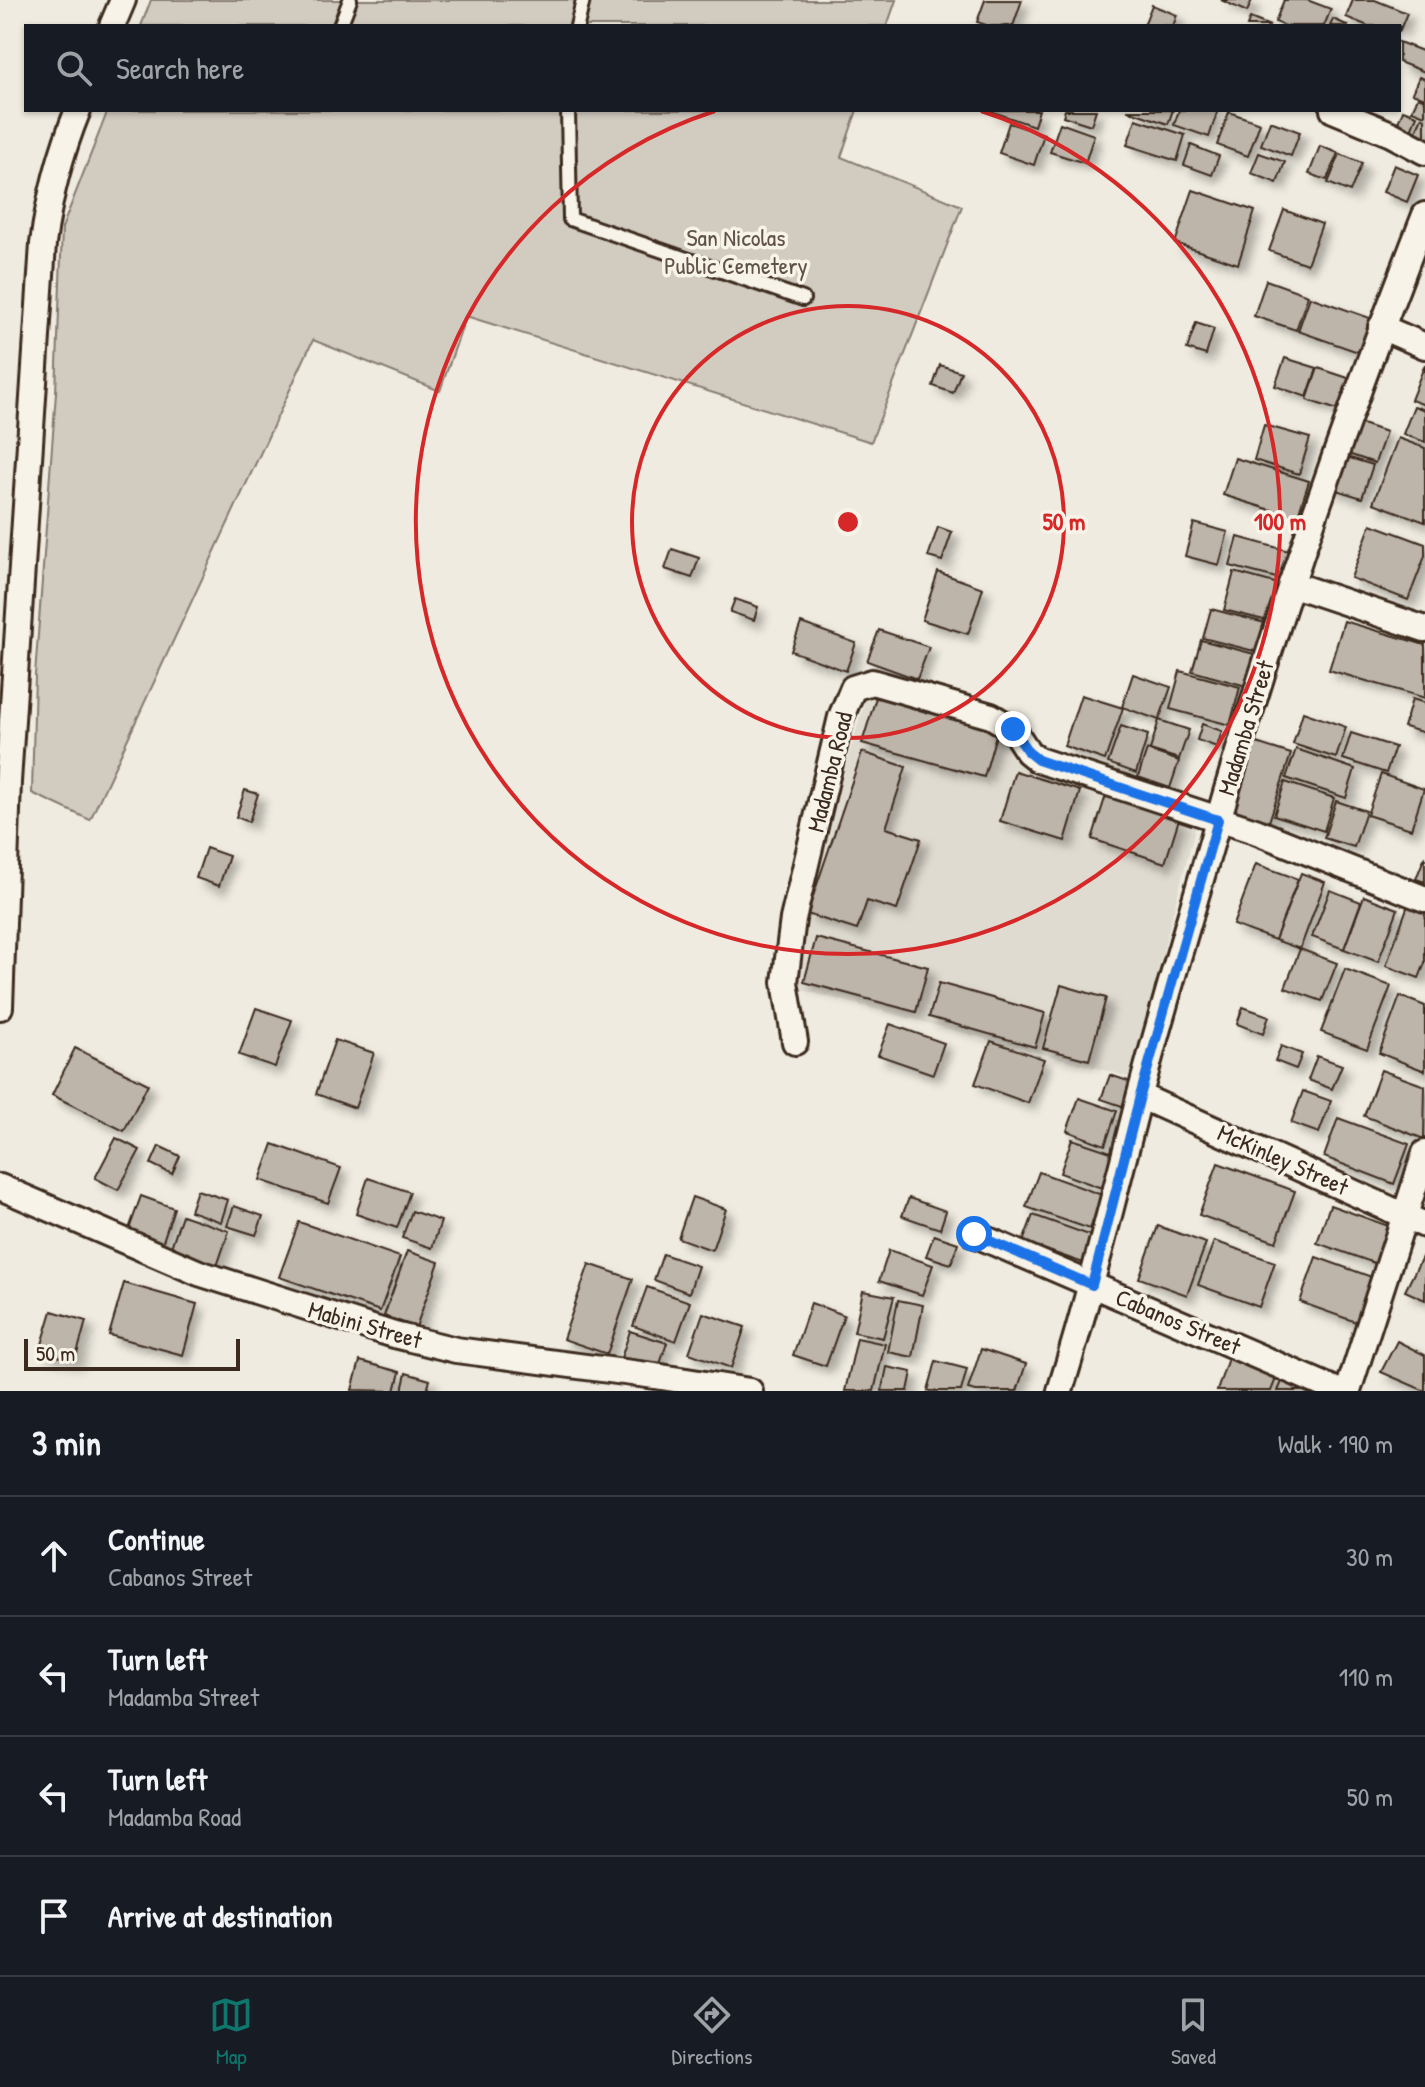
<!DOCTYPE html>
<html lang="en">
<head>
<meta charset="utf-8">
<style>
	:root { --surface:#171b24; --page:#242831; --text:#f1f3f6; --muted:#9ea1a6; --line:#363941; --accent:#0f766e }
	body { margin:0; font-family:"Patrick Hand",sans-serif; background:var(--page); color:var(--text) }
	.scale { position:absolute; left:24px; bottom:20px; width:216px; box-sizing:border-box; padding-left:8px; border:4px solid #3b2a1e; border-top:0; font-size:22px; line-height:28px; white-space:nowrap; color:#3b2a1e; -webkit-text-stroke:6px #f7f3e8; paint-order:stroke }
	.stop { position:absolute; width:24px; height:24px; margin:-18px; border:6px solid #1a73e8; border-radius:50%; background:#fff }
	.stop.end { background:#1a73e8; border-color:#fff; box-shadow:0 2px 8px #0008 }
	.list { margin:0; padding:0; list-style:none }
	h2 { display:flex; justify-content:space-between; align-items:center; height:104px; margin:0; padding:0 32px; font-size:34px }
	h2 small { font-size:26px; font-weight:400; color:var(--muted) }
	.list li { display:grid; grid-template-columns:52px 1fr auto; gap:24px; align-items:center; box-sizing:border-box; height:120px; padding:0 32px; border-top:2px solid var(--line) }
	.list b { display:block; font-size:30px; white-space:nowrap }
	.list p { margin:0; font-size:26px; white-space:nowrap; color:var(--muted) }
	.list em { font-size:26px; font-style:normal; color:var(--muted) }
	.icon { flex:none; width:44px; height:44px; fill:none; stroke:currentColor; stroke-width:2; stroke-linecap:round; stroke-linejoin:round }
	.map { position:relative; flex:none; width:1425px; height:1391px; overflow:hidden }
	.search { position:absolute; background:var(--surface); box-shadow:0 2px 6px #0004; left:24px; right:24px; top:24px; height:88px; display:flex; align-items:center; gap:20px; box-sizing:border-box; padding:0 28px; border-radius:0px; color:var(--muted); font-size:30px }
	.sheet { height:584px; background:var(--surface) }
	nav { display:flex; justify-content:space-around; align-items:center; box-sizing:border-box; height:112px; border-top:2px solid var(--line); background:var(--surface); font-size:22px; color:var(--muted) }
	nav a { display:grid; justify-items:center; gap:4px }
	nav .on { color:var(--accent) }
	.map>svg:first-child { display:block }
	.built { fill:#e0dbd0 }
	.green { fill:#d1cbc0; stroke:#867a6f; stroke-width:2 }
	.building { fill:#bdb5aa; stroke:#3b2a1e; stroke-width:2; filter:url(#shadow) }
	.lines { fill:none; stroke-linecap:round; stroke-linejoin:round }
	.service-casing { stroke:#3b2a1e; stroke-width:18 }
	.minor-casing { stroke:#3b2a1e; stroke-width:30 }
	.service { stroke:#f7f3e8; stroke-width:12 }
	.minor { stroke:#f7f3e8; stroke-width:24 }
	.route { stroke:#1a73e8; stroke-width:10 }
	.ring { fill:none; stroke:#d62828; stroke-width:4 }
	.labels { text-anchor:middle; stroke-width:7; stroke-linejoin:round; paint-order:stroke }
	.park-label { font-size:24px; fill:#605246; stroke:#f7f3e8 }
	.street-label { font-size:24px; fill:#3b2a1e; stroke:#f7f3e8 }
	.centre { fill:#d62828; stroke:#f7f3e8; stroke-width:4 }
	.ring-label { font-size:24px; text-anchor:middle; font-weight:bold; fill:#d62828; stroke:#f7f3e8; stroke-width:7; stroke-linejoin:round; paint-order:stroke }
</style>
</head>
<body>
<div class="map">
<svg width="1425" height="1391" viewBox="0 0 1425 1391">
	<defs>
		<filter id="shadow"><feDropShadow dx="7" dy="7" stdDeviation="4" flood-color="#0004"/></filter>
	</defs>
	<rect width="100%" height="100%" fill="#efebe0"/>
	<filter id="ink" filterUnits="userSpaceOnUse"><feTurbulence type="fractalNoise" baseFrequency=".0125" numOctaves="2"/><feDisplacementMap in="SourceGraphic" scale="16" xChannelSelector="R" yChannelSelector="G"/><feConvolveMatrix kernelMatrix="1 2 1 2 8 2 1 2 1" color-interpolation-filters="sRGB"/></filter>
	<g filter="url(#ink)">
		<!-- built -->
		<polygon class="built" points="869,687 1001,726 1014,758 1197,821 1130,1077 795,988 808,893"/>
		<!-- green -->
		<g class="green">
			<polygon points="151,0 896,0 887,26 141,26"/>
			<polygon points="108,110 857,110 841,157 962,206 871,442 466,316 440,391 313,340 90,820 32,793 35,675 56,393 62,228"/>
		</g>
		<!-- building -->
		<g class="building">
			<polygon points="985,0 1022,0 1013,26 989,26 977,22"/>
			<polygon points="1221,0 1252,0 1247,12"/>
			<polygon points="1284,0 1307,0 1331,9 1324,26 1286,26 1275,22"/>
			<polygon points="1353,0 1375,0 1407,13 1399,32 1399,26 1368,26 1346,17"/>
			<polygon points="1152,5 1177,15 1173,26 1144,25"/>
			<polygon points="1250,18 1270,26 1247,26"/>
			<polygon points="1333,19 1349,26 1330,26"/>
			<polygon points="1399,42 1425,52 1425,72 1399,62"/>
			<polygon points="1419,77 1425,79 1425,98 1412,93"/>
			<polygon points="1418,97 1425,100 1425,115 1412,110"/>
			<polygon points="987,110 1039,110 1034,126"/>
			<polygon points="1065,110 1096,110 1091,125 1063,116"/>
			<polygon points="1127,110 1173,110 1168,124"/>
			<polygon points="1179,110 1218,110 1209,137 1174,125"/>
			<polygon points="1403,110 1417,115 1409,135 1395,130"/>
			<polygon points="1229,112 1260,123 1248,156 1217,145"/>
			<polygon points="1422,117 1425,119 1425,145 1412,140"/>
			<polygon points="1136,119 1185,135 1177,161 1127,145"/>
			<polygon points="1270,121 1300,132 1291,156 1261,145"/>
			<polygon points="1009,123 1044,134 1034,165 999,153"/>
			<polygon points="1060,123 1094,135 1085,163 1050,152"/>
			<polygon points="1191,145 1219,156 1212,175 1184,165"/>
			<polygon points="1320,146 1338,153 1327,180 1309,174"/>
			<polygon points="1259,153 1285,162 1277,183 1251,173"/>
			<polygon points="1340,154 1362,163 1350,192 1328,183"/>
			<polygon points="1394,165 1418,175 1407,202 1383,192"/>
			<polygon points="1193,190 1255,211 1238,264 1175,243"/>
			<polygon points="1284,210 1322,224 1307,264 1269,251"/>
			<polygon points="1266,280 1308,295 1296,330 1254,316"/>
			<polygon points="1310,297 1373,319 1361,353 1298,331"/>
			<polygon points="1196,323 1214,329 1206,355 1187,349"/>
			<polygon points="1285,358 1317,368 1307,397 1275,386"/>
			<polygon points="1425,364 1425,405 1411,400"/>
			<polygon points="940,365 961,372 953,393 933,386"/>
			<polygon points="1318,368 1354,380 1344,412 1307,400"/>
			<polygon points="1414,406 1425,410 1425,442 1403,434"/>
			<polygon points="1353,421 1386,432 1375,463 1342,452"/>
			<polygon points="1264,425 1310,438 1299,474 1254,460"/>
			<polygon points="1398,438 1425,448 1425,522 1373,503"/>
			<polygon points="1340,455 1373,465 1362,498 1330,488"/>
			<polygon points="1235,458 1309,481 1297,518 1223,495"/>
			<polygon points="1194,523 1228,532 1219,565 1185,556"/>
			<polygon points="1371,524 1425,544 1425,556 1408,600 1351,578"/>
			<polygon points="938,527 952,532 942,561 928,557"/>
			<polygon points="1238,537 1296,553 1288,581 1230,566"/>
			<polygon points="672,549 699,558 692,578 665,569"/>
			<polygon points="938,572 983,588 968,634 922,620"/>
			<polygon points="1234,572 1282,585 1272,622 1224,610"/>
			<polygon points="735,599 758,607 754,620 730,612"/>
			<polygon points="1211,609 1265,623 1258,652 1203,638"/>
			<polygon points="1344,621 1425,645 1425,698 1329,670"/>
			<polygon points="801,623 856,643 846,671 791,651"/>
			<polygon points="879,630 929,647 917,679 867,661"/>
			<polygon points="1201,640 1258,655 1250,687 1192,671"/>
			<polygon points="1180,671 1240,687 1230,725 1170,709"/>
			<polygon points="1133,674 1171,687 1159,720 1122,707"/>
			<polygon points="877,694 998,728 984,777 862,743"/>
			<polygon points="1081,695 1123,708 1105,760 1064,746"/>
			<polygon points="1412,699 1425,703 1425,733 1404,727"/>
			<polygon points="1303,712 1346,727 1336,758 1293,744"/>
			<polygon points="1159,720 1189,730 1179,759 1150,750"/>
			<polygon points="1202,724 1222,731 1217,747 1197,740"/>
			<polygon points="1121,726 1148,735 1136,773 1108,763"/>
			<polygon points="1351,733 1395,747 1386,773 1343,759"/>
			<polygon points="1247,740 1291,754 1267,828 1223,813"/>
			<polygon points="1296,749 1355,769 1346,798 1286,778"/>
			<polygon points="1147,750 1179,761 1170,788 1138,777"/>
			<polygon points="862,752 906,767 886,828 921,839 897,910 867,901 857,930 807,914"/>
			<polygon points="1015,771 1080,791 1065,841 1000,821"/>
			<polygon points="1381,774 1424,789 1411,829 1367,815"/>
			<polygon points="1285,782 1334,798 1324,831 1274,815"/>
			<polygon points="245,790 258,794 249,822 236,817"/>
			<polygon points="1106,795 1179,819 1165,863 1092,839"/>
			<polygon points="1336,801 1366,811 1354,847 1324,838"/>
			<polygon points="206,848 229,856 219,886 196,878"/>
			<polygon points="1425,856 1425,882 1416,879"/>
			<polygon points="1256,864 1298,879 1275,940 1233,925"/>
			<polygon points="1301,873 1325,882 1300,949 1275,940"/>
			<polygon points="1330,890 1361,902 1344,949 1312,937"/>
			<polygon points="1364,896 1398,909 1378,962 1344,949"/>
			<polygon points="1408,905 1425,911 1425,963 1419,978 1386,966"/>
			<polygon points="816,938 928,967 916,1012 804,982"/>
			<polygon points="1300,949 1337,963 1322,1001 1285,988"/>
			<polygon points="1345,969 1391,986 1367,1049 1321,1032"/>
			<polygon points="939,983 1045,1013 1035,1047 929,1017"/>
			<polygon points="1061,985 1106,998 1089,1060 1043,1048"/>
			<polygon points="1400,996 1425,1006 1425,1071 1379,1053"/>
			<polygon points="1243,1007 1269,1016 1263,1034 1237,1024"/>
			<polygon points="256,1008 292,1020 275,1067 239,1055"/>
			<polygon points="890,1024 944,1043 933,1074 878,1055"/>
			<polygon points="335,1040 374,1053 355,1108 316,1094"/>
			<polygon points="991,1041 1044,1059 1028,1103 975,1084"/>
			<polygon points="1281,1046 1302,1054 1296,1069 1275,1061"/>
			<polygon points="75,1048 148,1084 124,1131 52,1095"/>
			<polygon points="1317,1056 1342,1065 1332,1089 1308,1080"/>
			<polygon points="1381,1070 1425,1086 1424,1139 1364,1116"/>
			<polygon points="1110,1075 1140,1085 1131,1109 1101,1099"/>
			<polygon points="1303,1091 1331,1101 1319,1133 1291,1123"/>
			<polygon points="1079,1098 1117,1111 1105,1145 1067,1131"/>
			<polygon points="1338,1118 1409,1144 1394,1184 1324,1157"/>
			<polygon points="116,1138 140,1150 118,1190 95,1178"/>
			<polygon points="1072,1139 1123,1156 1110,1191 1060,1173"/>
			<polygon points="273,1144 341,1168 328,1203 260,1180"/>
			<polygon points="159,1146 180,1156 172,1174 151,1164"/>
			<polygon points="1218,1163 1295,1191 1276,1242 1199,1215"/>
			<polygon points="1039,1172 1102,1195 1090,1229 1026,1207"/>
			<polygon points="368,1178 410,1192 397,1228 356,1214"/>
			<polygon points="197,1190 228,1200 221,1222 190,1211"/>
			<polygon points="141,1196 174,1208 162,1244 128,1232"/>
			<polygon points="692,1197 726,1209 712,1250 678,1238"/>
			<polygon points="909,1198 946,1211 940,1229 902,1216"/>
			<polygon points="1330,1205 1394,1228 1380,1265 1317,1243"/>
			<polygon points="234,1206 263,1216 256,1235 227,1226"/>
			<polygon points="412,1211 441,1221 432,1248 402,1238"/>
			<polygon points="182,1215 229,1231 215,1272 168,1256"/>
			<polygon points="1033,1215 1095,1237 1086,1264 1023,1242"/>
			<polygon points="299,1222 400,1257 380,1311 279,1277"/>
			<polygon points="1158,1226 1206,1243 1187,1295 1139,1278"/>
			<polygon points="934,1235 958,1243 951,1264 926,1256"/>
			<polygon points="1214,1241 1275,1262 1259,1307 1198,1285"/>
			<polygon points="889,1250 933,1265 922,1295 879,1281"/>
			<polygon points="407,1251 439,1262 416,1327 384,1316"/>
			<polygon points="1425,1251 1425,1300 1405,1291"/>
			<polygon points="663,1254 698,1266 689,1293 654,1280"/>
			<polygon points="1316,1257 1383,1281 1367,1326 1300,1302"/>
			<polygon points="589,1264 633,1279 607,1354 563,1339"/>
			<polygon points="124,1283 197,1304 183,1355 109,1335"/>
			<polygon points="647,1287 690,1302 676,1341 633,1326"/>
			<polygon points="863,1291 894,1297 883,1338 854,1332"/>
			<polygon points="898,1300 923,1305 913,1357 888,1352"/>
			<polygon points="811,1303 844,1315 826,1366 793,1355"/>
			<polygon points="52,1311 86,1321 75,1361 40,1351"/>
			<polygon points="703,1313 745,1327 731,1368 689,1353"/>
			<polygon points="630,1331 667,1343 658,1370 621,1358"/>
			<polygon points="857,1338 885,1344 874,1391 845,1391"/>
			<polygon points="1397,1341 1425,1355 1425,1391 1381,1372"/>
			<polygon points="981,1349 1026,1364 1017,1391 976,1391 968,1389"/>
			<polygon points="1228,1358 1277,1376 1271,1391 1217,1391"/>
			<polygon points="360,1361 400,1372 395,1391 352,1390"/>
			<polygon points="936,1361 967,1369 961,1391 928,1391"/>
			<polygon points="887,1367 912,1372 908,1391 882,1391"/>
			<polygon points="406,1373 430,1380 427,1391 402,1391"/>
			<polygon points="1283,1379 1307,1387 1305,1391 1278,1391"/>
		</g>
		<g class="lines">
			<!-- service casing -->
			<g class="service-casing">
				<g id="service">
					<polyline points="340,26 350,0"/>
					<polyline points="577,26 583,0"/>
					<polyline points="568,110 570,219 803,299"/>
				</g>
			</g>
			<!-- minor casing -->
			<g class="minor-casing">
				<g id="minor">
					<polyline points="112,26 123,0"/>
					<polyline points="1333,110 1391,134 1425,152"/>
					<polyline points="1381,327 1425,346"/>
					<polyline points="1291,584 1425,629"/>
					<path d="M 0,1007 L 8,782 L 43,244 C 49,197 60,154 78,110"/>
					<polyline points="795,1042 785,982 793,919 841,717 853,688 872,682 991,716 1013,729 1028,752 1038,760 1255,831 1425,899"/>
					<polyline points="1140,1096 1425,1225"/>
					<polyline points="0,1187 199,1273 394,1335 456,1350 655,1376 750,1391"/>
					<polyline points="974,1234 1338,1391"/>
					<path d="M 1060,1391 C 1090,1294 1114,1196 1139,1098 C 1163,1006 1191,915 1217,824 C 1276,618 1347,414 1425,215"/>
					<polyline points="1348,1391 1425,1153"/>
				</g>
			</g>
			<!-- service -->
			<use href="#service" class="service"/>
			<!-- minor -->
			<use href="#minor" class="minor"/>
		</g>
	</g>
	<g class="lines" filter="url(#ink)">
		<!-- route -->
		<polyline class="route" points="974,1234 1092,1285 1140,1096 1218,820 1038,760 1028,752 1013,729"/>
	</g>
	<!-- distance rings -->
	<g class="ring">
		<circle cx="848" cy="522" r="216"/>
		<path d="M981 111A432 432 0 1 1 715 111"/>
	</g>
	<g class="labels">
		<!-- park labels -->
		<g class="park-label">
			<text x="736" y="246">San Nicolas<tspan x="736" dy="28">Public Cemetery</tspan></text>
		</g>
		<!-- street labels -->
		<g class="street-label">
			<text transform="translate(1246 728) rotate(-73)" y="8">Madamba Street</text>
			<text transform="translate(830 772) rotate(-76)" y="8">Madamba Road</text>
			<text transform="translate(1283 1160) rotate(24)" y="8">McKinley Street</text>
			<text transform="translate(1178 1322) rotate(23)" y="8">Cabanos Street</text>
			<text transform="translate(365 1325) rotate(16)" y="8">Mabini Street</text>
		</g>
	</g>
	<circle cx="848" cy="522" r="12" class="centre"/>
	<g class="ring-label">
		<text x="1064" y="530">50 m</text>
		<text x="1280" y="530">100 m</text>
	</g>
</svg>
<div class="scale">50 m</div>
<div class="stop" style="left:974px;top:1234px"></div>
<div class="stop end" style="left:1013px;top:729px"></div>
<div class="search"><svg class="icon" aria-label="search" viewBox="0 0 24 24"><circle cx="10" cy="10" r="6"/><path d="M15 15l6 6"/></svg>Search here</div>
</div>
<section class="sheet">
<h2>3 min<small>Walk · 190 m</small></h2>
<ul class="list">
<li><svg class="icon" aria-label="ahead" viewBox="0 0 24 24"><path d="M12 20V5M6 11l6-6 6 6"/></svg><div><b>Continue</b><p>Cabanos Street</p></div><em>30 m</em></li>
<li><svg class="icon" aria-label="left" viewBox="0 0 24 24"><path d="M17 20v-9H6M10 6l-5 5 5 5"/></svg><div><b>Turn left</b><p>Madamba Street</p></div><em>110 m</em></li>
<li><svg class="icon" aria-label="left" viewBox="0 0 24 24"><path d="M17 20v-9H6M10 6l-5 5 5 5"/></svg><div><b>Turn left</b><p>Madamba Road</p></div><em>50 m</em></li>
<li><svg class="icon" aria-label="arrive" viewBox="0 0 24 24"><path d="M6 21V4h12l-3 4 3 4H6"/></svg><div><b>Arrive at destination</b></div></li>
</ul>
</section>
<nav>
<a class="on"><svg class="icon" aria-label="map" viewBox="0 0 24 24"><path d="M3 6l6-2 6 2 6-2v14l-6 2-6-2-6 2zM9 4v14M15 6v14"/></svg>Map</a>
<a><svg class="icon" aria-label="directions" viewBox="0 0 24 24"><path d="M12 3l9 9-9 9-9-9zM9 14v-3h6M13 9l2 2-2 2"/></svg>Directions</a>
<a><svg class="icon" aria-label="saved" viewBox="0 0 24 24"><path d="M7 4h10v16l-5-4-5 4z"/></svg>Saved</a>
</nav>
</body>
</html>
